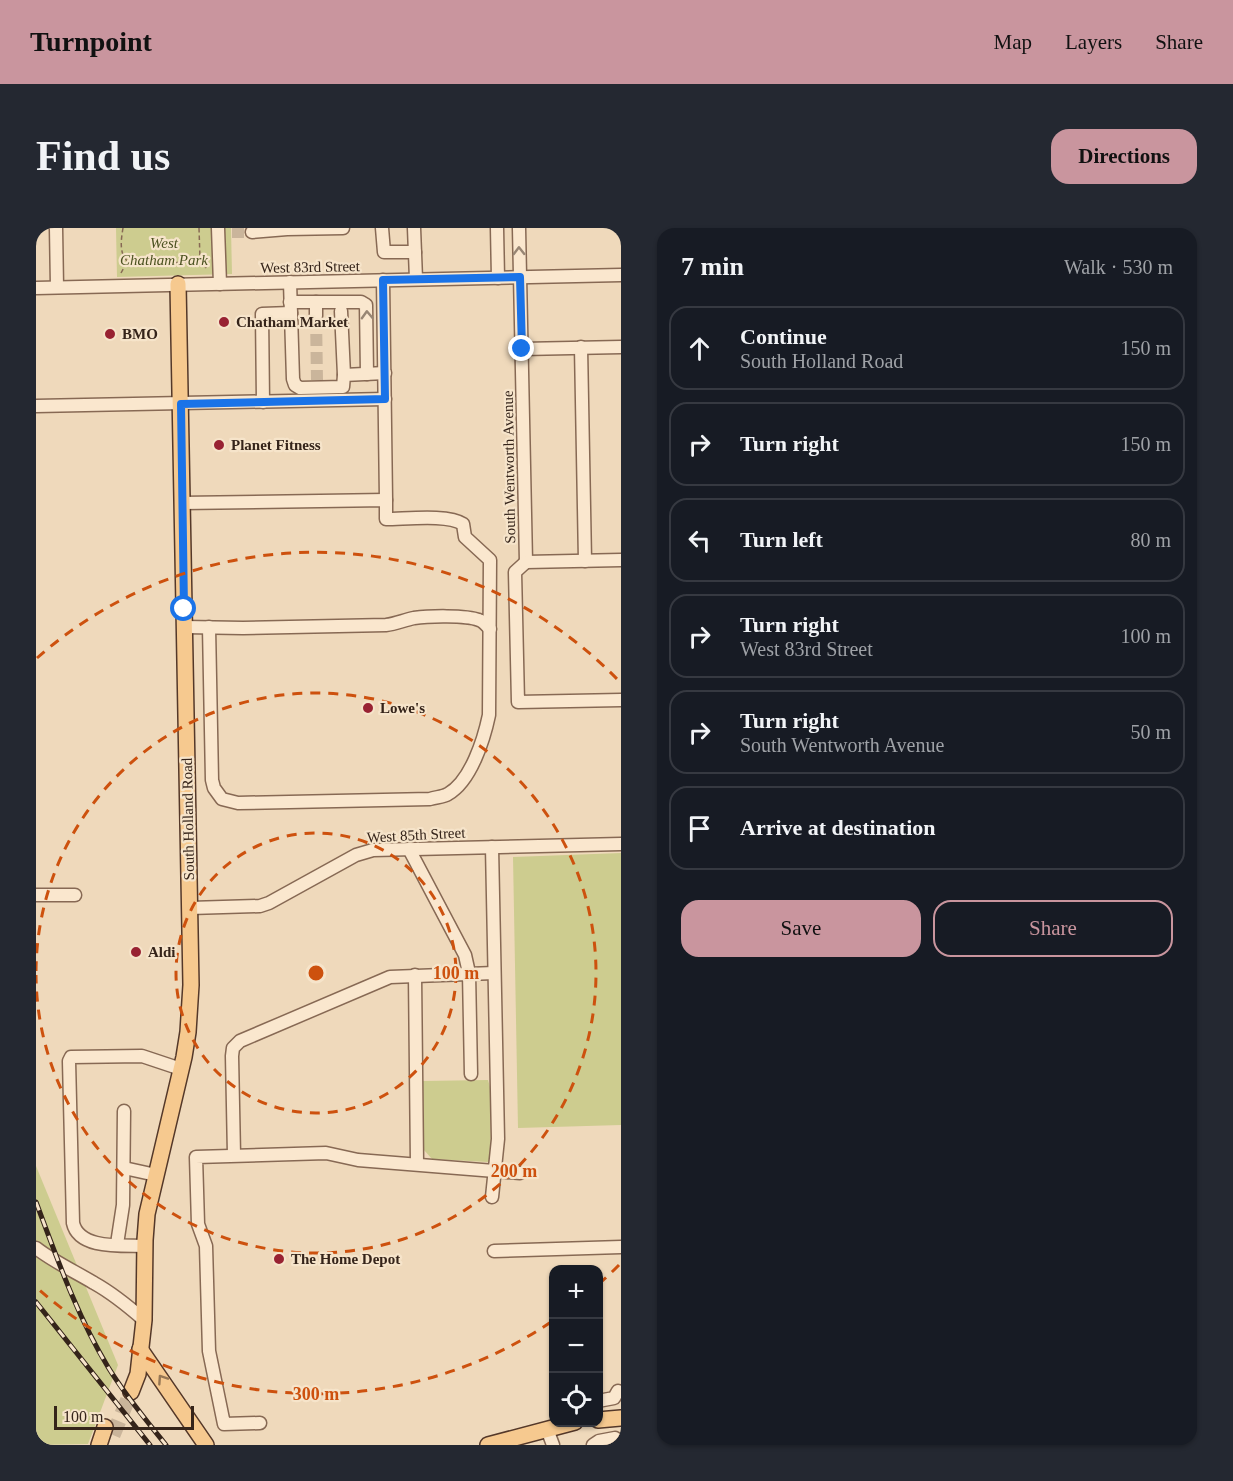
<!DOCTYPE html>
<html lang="en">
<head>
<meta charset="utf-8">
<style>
	:root { --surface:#171b24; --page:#242831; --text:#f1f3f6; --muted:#9ea1a6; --line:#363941; --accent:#c9959e }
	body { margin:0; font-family:"Times New Roman",serif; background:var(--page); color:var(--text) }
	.controls { position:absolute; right:18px; bottom:18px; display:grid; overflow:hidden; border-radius:12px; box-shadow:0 2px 4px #0004 }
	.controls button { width:54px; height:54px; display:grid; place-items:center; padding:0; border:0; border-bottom:2px solid var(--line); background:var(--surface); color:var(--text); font:30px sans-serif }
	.scale { position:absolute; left:18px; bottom:15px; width:140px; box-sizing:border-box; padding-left:6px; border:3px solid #35241a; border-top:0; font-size:16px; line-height:21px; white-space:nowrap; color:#35241a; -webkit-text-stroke:4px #f6e4ca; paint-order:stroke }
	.stop { position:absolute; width:18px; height:18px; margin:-14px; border:4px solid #1a73e8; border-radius:50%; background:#fff }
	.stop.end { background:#1a73e8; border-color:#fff; box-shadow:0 2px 6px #0008 }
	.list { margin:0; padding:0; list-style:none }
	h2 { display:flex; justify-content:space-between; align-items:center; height:78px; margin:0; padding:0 24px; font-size:26px }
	h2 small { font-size:20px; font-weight:400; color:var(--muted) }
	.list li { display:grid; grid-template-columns:39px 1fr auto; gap:18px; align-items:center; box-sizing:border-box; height:84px; margin:0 12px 12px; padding:0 12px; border:2px solid var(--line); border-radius:18px }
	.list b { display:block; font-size:22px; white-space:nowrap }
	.list p { margin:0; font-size:20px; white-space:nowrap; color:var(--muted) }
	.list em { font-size:20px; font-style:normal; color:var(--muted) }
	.actions { display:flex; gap:12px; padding:18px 24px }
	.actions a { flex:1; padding:14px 0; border:2px solid var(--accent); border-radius:18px; text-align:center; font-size:21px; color:var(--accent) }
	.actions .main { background:var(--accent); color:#111 }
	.icon { flex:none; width:33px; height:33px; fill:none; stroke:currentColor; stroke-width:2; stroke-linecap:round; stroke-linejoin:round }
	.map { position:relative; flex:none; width:585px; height:1217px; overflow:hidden; border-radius:18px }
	header { display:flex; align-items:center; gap:36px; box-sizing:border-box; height:84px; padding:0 30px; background:var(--accent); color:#111 }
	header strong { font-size:28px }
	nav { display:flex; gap:33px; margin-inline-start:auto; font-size:21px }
	.intro { display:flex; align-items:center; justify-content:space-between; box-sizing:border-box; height:144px; padding:0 36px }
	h1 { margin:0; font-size:42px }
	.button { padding:15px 27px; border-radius:18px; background:var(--accent); color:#111; font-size:21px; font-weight:700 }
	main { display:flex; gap:36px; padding:0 36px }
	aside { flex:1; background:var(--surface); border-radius:18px; box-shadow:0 2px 4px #0004 }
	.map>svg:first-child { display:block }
	.green { fill:#cdcc8f }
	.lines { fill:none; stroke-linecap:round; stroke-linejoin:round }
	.minor-tunnel { stroke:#cab59b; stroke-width:12; stroke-dasharray:12 6; stroke-linecap:butt }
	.major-tunnel { stroke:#cab59b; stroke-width:15; stroke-dasharray:15 8; stroke-linecap:butt }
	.minor-casing { stroke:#876954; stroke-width:15 }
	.major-casing { stroke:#543829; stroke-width:18 }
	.path { stroke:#876954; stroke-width:1.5; stroke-dasharray:4.5 3; stroke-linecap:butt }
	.minor { stroke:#fae7ce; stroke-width:12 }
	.major { stroke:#f6c98f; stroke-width:15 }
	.rail-casing { stroke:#35241a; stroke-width:5 }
	.rail { stroke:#f6e4ca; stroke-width:3; stroke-dasharray:9; stroke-linecap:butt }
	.oneway { stroke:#988674 }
	.oneway2 { stroke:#967654 }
	.route { stroke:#1a73e8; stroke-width:8 }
	.ring { fill:none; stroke:#cd510e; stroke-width:3; stroke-dasharray:10 8 }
	.poi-dot { fill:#982232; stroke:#f6e4ca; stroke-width:2 }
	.labels { text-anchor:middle; stroke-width:4.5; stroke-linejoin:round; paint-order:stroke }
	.park-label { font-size:15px; font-style:italic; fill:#4c5220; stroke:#f6e4ca }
	.street-label { font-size:15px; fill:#35241a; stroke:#f6e4ca }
	.poi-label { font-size:15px; font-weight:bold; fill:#35241a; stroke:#f6e4ca; text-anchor:start }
	.centre { fill:#cd510e; stroke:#f6e4ca; stroke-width:3 }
	.ring-label { font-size:18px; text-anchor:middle; font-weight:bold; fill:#cd510e; stroke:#f6e4ca; stroke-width:4.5; stroke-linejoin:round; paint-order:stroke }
</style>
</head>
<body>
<header>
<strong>Turnpoint</strong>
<nav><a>Map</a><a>Layers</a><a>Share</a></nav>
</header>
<div class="intro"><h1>Find us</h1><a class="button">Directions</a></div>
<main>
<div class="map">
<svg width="585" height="1217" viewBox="0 0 585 1217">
	<rect width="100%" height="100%" fill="#efd9bb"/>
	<!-- green -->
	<g class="green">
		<polygon points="80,0 195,0 196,46 81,49"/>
		<polygon points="585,625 585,897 482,900 477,629"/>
		<polygon points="452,852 454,859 455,932 452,934 396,931 388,922 387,853"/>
		<polygon points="0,938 82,1137 52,1216 0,1217"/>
	</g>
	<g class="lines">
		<!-- minor-tunnel -->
		<g class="minor-tunnel">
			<polyline points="196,4 216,4"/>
			<polyline points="280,88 281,152"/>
		</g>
		<!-- major-tunnel -->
		<polyline class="major-tunnel" points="77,1207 95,1164"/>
		<!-- minor casing -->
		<g class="minor-casing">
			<g id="minor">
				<polyline points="20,0 21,59"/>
				<polyline points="182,0 184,56"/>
				<polyline points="346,0 348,24 379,24"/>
				<polyline points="378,0 380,51"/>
				<polyline points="461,0 462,50"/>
				<polyline points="483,0 490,334"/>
				<polyline points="216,4 251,1 307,0"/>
				<polyline points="347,52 350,272"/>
				<polyline points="254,54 257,151 259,157 264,160 307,159 308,147 349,145"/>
				<polyline points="0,60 585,47"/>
				<polyline points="254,74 325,74 330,77 331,146"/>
				<polyline points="280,74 280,88"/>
				<polyline points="305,83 308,147"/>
				<polyline points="545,119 549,333"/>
				<polyline points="486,121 585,119"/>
				<polyline points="227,174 226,86 255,85"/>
				<polyline points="0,178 349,171"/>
				<path d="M 146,275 L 350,272 L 350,291 C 370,291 412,286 427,296 L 429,309 L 454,332 L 453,487 C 448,511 435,553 412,566 C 407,569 400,569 394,571 L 202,575 L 186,571 L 178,560 L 176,552 L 173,399"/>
				<polyline points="490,334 479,344 482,474 585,472"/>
				<polyline points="490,334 585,332"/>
				<path d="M 149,399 L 207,400 L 350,397 C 360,396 368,392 378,390 C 392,388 430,387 443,392 C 447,393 451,398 454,401"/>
				<polyline points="456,619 462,911 456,969"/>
				<polyline points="373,621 429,727 433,745 435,846"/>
				<polyline points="0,667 39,667"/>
				<polyline points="154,680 224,678 233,675 320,627 337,622 585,616"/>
				<polyline points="379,747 381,936"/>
				<polyline points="198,927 196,828 197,820 204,813 354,749 458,745"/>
				<polyline points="88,940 120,947"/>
				<polyline points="81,1016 87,977 88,883"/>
				<path d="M 109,1018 C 87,1017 43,1022 37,995 L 33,833 L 35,829 L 106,828 L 145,841"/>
				<path d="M 0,1020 C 18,1034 38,1043 58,1055 C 76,1065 92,1078 108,1092"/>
				<polyline points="458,1023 585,1019"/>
				<polyline points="562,1173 578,1170 582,1163"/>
				<polyline points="224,1195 188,1196 173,1123 170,1018 162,996 160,929 290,925 322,932 484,945"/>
				<polyline points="511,1201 517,1217"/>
				<polyline points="557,1217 563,1213 579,1210"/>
			</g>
		</g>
		<!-- major casing -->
		<g class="major-casing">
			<g id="major">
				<polyline points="104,1121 170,1217"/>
				<polyline points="95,1164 102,1146 108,1092 109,1012 111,986 148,829 152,804 155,757 142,56"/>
				<polyline points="562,1192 585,1190"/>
				<polyline points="63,1217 69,1199"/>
				<polyline points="452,1217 539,1194"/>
			</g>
		</g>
		<!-- path -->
		<g class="path">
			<path d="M 87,0 C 85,12 82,30 96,36 L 157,34 L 164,31"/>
			<polyline points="163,0 164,31 171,41"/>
			<polyline points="85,45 91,34"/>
		</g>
		<!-- minor -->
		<use href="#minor" class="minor"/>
		<!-- major -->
		<use href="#major" class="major"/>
		<!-- rail casing -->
		<g class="rail-casing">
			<g id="rail">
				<path d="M 0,974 C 21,1030 41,1088 72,1139 C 89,1167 110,1192 130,1217"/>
				<polyline points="0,1074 114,1217"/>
			</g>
		</g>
		<!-- rail -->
		<use href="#rail" class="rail"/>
	</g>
	<!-- one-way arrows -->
	<defs><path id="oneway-chevron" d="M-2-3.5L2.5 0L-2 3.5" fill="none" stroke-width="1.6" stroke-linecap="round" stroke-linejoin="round" transform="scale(1.5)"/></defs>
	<g class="oneway">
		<use href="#oneway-chevron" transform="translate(483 23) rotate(-91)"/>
		<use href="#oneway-chevron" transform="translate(331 87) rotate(-92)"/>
	</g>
	<use class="oneway2" href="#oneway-chevron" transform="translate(126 1151) rotate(-124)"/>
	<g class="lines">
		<!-- route -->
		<polyline class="route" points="148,381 145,176 349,171 347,52 484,49 486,121"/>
	</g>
	<!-- distance rings -->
	<g class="ring">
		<circle cx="280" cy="745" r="140"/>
		<path d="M0 743A280 280 0 1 1 0 747"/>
		<path d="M583 1037A421 421 0 0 1 564 1055M515 1094A421 421 0 0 1 1 1060M1 430A421 421 0 0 1 583 453"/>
	</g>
	<!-- markers -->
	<g class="poi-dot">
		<circle cx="188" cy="94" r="6"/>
		<circle cx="74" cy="106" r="6"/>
		<circle cx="183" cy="217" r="6"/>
		<circle cx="332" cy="480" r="6"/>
		<circle cx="100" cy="724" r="6"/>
		<circle cx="243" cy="1031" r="6"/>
	</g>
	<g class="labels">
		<!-- park labels -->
		<g class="park-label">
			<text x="128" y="20">West<tspan x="128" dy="17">Chatham Park</tspan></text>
		</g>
		<!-- street labels -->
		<g class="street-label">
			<text transform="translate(274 39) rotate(-1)" y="5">West 83rd Street</text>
			<text transform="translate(473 239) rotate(-91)" y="5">South Wentworth Avenue</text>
			<text transform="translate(152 591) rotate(-91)" y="5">South Holland Road</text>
			<text transform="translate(380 607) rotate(-3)" y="5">West 85th Street</text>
		</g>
		<!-- poi labels -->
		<g class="poi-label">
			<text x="200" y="99">Chatham Market</text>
			<text x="86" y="111">BMO</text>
			<text x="195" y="222">Planet Fitness</text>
			<text x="344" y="485">Lowe's</text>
			<text x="112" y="729">Aldi</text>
			<text x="255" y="1036">The Home Depot</text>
		</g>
	</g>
	<circle cx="280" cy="745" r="9" class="centre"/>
	<g class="ring-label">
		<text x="420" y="751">100 m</text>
		<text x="478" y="949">200 m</text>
		<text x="280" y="1172">300 m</text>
	</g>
</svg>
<div class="controls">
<button>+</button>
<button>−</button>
<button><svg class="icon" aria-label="locate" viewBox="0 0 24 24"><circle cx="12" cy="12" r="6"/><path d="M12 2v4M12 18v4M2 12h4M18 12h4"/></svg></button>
</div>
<div class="scale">100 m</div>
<div class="stop" style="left:148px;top:381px"></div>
<div class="stop end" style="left:486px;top:121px"></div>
</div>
<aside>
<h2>7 min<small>Walk · 530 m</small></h2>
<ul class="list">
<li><svg class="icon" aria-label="ahead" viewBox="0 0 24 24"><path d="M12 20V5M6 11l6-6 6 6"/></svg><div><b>Continue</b><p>South Holland Road</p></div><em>150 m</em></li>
<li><svg class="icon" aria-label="right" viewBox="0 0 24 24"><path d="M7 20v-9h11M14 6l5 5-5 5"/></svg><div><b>Turn right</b></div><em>150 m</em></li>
<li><svg class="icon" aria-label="left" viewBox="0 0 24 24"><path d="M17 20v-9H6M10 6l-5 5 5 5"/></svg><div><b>Turn left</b></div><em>80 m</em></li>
<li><svg class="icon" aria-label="right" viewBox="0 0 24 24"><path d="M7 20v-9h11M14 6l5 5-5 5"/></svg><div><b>Turn right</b><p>West 83rd Street</p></div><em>100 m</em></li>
<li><svg class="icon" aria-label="right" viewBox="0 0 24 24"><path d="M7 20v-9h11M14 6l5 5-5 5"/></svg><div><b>Turn right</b><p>South Wentworth Avenue</p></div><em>50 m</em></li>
<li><svg class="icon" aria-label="arrive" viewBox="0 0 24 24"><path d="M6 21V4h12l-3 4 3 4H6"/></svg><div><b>Arrive at destination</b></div></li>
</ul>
<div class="actions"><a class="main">Save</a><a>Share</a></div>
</aside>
</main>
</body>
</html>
